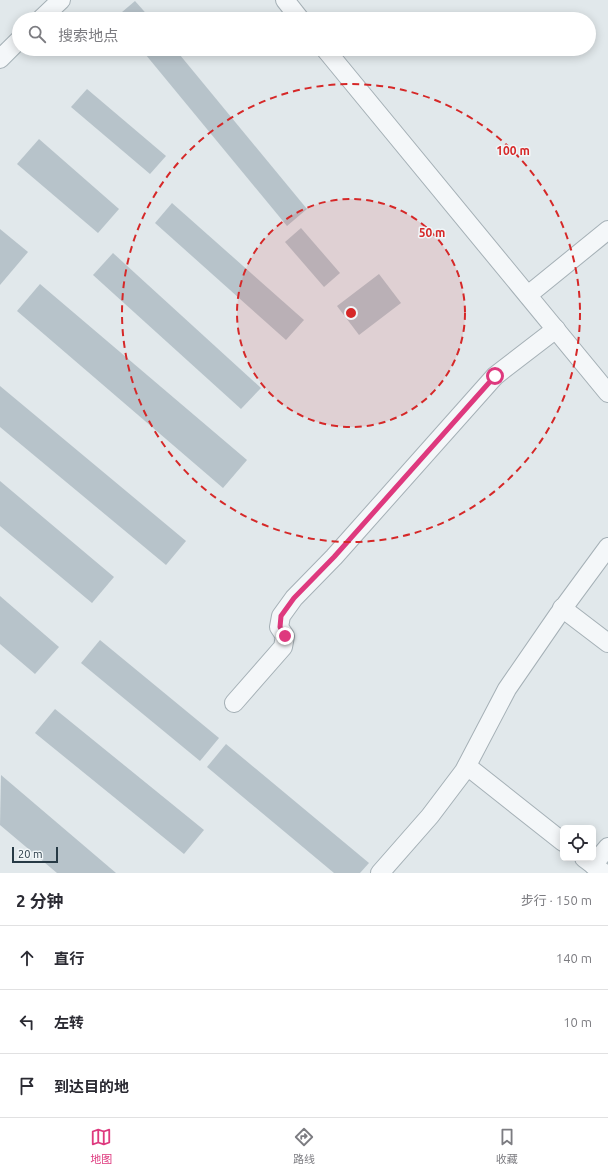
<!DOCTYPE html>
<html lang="zh">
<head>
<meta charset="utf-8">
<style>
	:root { --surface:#fff; --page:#f2f2f3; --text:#2b2b33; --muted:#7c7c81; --line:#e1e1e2; --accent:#de397e }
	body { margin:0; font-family:Ubuntu,"Noto Sans SC",sans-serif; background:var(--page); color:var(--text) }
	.controls { position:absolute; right:12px; bottom:12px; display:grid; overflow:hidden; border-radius:6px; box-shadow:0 2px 10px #0003 }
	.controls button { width:36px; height:36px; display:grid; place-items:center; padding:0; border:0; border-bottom:1px solid var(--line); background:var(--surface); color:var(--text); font:20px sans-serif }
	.scale { position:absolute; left:12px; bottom:10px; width:46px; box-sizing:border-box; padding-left:4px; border:2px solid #273a45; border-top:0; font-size:11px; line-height:14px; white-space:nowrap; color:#273a45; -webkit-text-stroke:3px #f1f6f8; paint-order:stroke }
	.stop { position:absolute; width:12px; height:12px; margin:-9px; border:3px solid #de397e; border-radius:50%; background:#fff }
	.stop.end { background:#de397e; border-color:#fff; box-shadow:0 1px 4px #0008 }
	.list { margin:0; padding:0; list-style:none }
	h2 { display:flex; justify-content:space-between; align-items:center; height:52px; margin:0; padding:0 16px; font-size:17px }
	h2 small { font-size:13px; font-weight:400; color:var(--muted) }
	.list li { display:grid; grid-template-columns:26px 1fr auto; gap:12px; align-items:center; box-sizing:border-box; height:64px; padding:0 16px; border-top:1px solid var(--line) }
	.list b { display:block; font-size:15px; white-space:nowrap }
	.list em { font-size:13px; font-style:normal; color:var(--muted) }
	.icon { flex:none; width:22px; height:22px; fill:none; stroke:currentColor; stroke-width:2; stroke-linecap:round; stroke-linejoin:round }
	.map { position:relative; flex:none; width:608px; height:873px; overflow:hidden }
	.search { position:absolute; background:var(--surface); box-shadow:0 2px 10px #0003; left:12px; right:12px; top:12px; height:44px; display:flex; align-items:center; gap:10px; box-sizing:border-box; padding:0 14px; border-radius:22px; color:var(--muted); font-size:15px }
	.sheet { height:244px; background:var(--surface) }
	nav { display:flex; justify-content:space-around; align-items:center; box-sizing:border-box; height:56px; border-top:1px solid var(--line); background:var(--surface); font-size:11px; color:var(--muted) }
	nav a { display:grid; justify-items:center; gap:2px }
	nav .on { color:var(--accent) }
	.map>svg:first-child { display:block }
	.building { fill:#b7c3ca }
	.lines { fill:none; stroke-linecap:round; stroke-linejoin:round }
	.minor-casing { stroke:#a5b0b6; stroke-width:20 }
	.minor { stroke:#f4f7f9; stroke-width:18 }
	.route { stroke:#de397e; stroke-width:5 }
	.ring { fill:none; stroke:#d62828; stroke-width:2; stroke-dasharray:7 5 }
	.centre { fill:#d62828; stroke:#f1f6f8; stroke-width:2 }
	.ring-label { font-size:12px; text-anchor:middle; font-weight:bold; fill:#d62828; stroke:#f1f6f8; stroke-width:3; stroke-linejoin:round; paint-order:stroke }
</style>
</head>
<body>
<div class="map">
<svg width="608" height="873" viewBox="0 0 608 873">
	<rect width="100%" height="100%" fill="#e1e8eb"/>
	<!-- building -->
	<g class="building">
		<polygon points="135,1 151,19 116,19 115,18"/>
		<polygon points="141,49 175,49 307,209 287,226"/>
		<polygon points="87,89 166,156 150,174 71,107"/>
		<polygon points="39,139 119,209 98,233 17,164"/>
		<polygon points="172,203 304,320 286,340 155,223"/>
		<polygon points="301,228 340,273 324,287 285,242"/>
		<polygon points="0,229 28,252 0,285"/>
		<polygon points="113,253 261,388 241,409 93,275"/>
		<polygon points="379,274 401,303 359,335 337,306"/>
		<polygon points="40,284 247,460 223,488 17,311"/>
		<polygon points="0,386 186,541 166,565 0,427"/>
		<polygon points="0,481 114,577 92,603 0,526"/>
		<polygon points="0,596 59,647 35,674 0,644"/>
		<polygon points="100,640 219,738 200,761 81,663"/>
		<polygon points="55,709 204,830 184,854 35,733"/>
		<polygon points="226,744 369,863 360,873 334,873 207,767"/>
		<polygon points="1,775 116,873 57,873 0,825"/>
	</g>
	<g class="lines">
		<!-- minor casing -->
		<g class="minor-casing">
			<g id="minor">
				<polyline points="285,0 300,19"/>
				<polyline points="41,19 61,0"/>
				<polyline points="325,49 608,393"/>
				<polyline points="0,59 19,40"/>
				<polyline points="528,295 608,230"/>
				<polyline points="562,608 608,643"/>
				<polyline points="234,703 283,647 285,636 279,627 281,616 294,598 334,557 495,376 556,329"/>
				<polyline points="467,766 563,842"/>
				<polyline points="584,858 604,873"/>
				<polyline points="593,865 608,847"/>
				<polyline points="380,873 430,816 464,771 507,689 558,615 608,547"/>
			</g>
		</g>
		<!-- minor -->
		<use href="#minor" class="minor"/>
	</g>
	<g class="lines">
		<!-- route -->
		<polyline class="route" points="285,636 280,627 281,616 294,598 334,557 495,376"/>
	</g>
	<!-- distance rings -->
	<circle cx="351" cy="313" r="114" fill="#d62828" fill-opacity=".12"/>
	<g class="ring">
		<circle cx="351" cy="313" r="114"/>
		<circle cx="351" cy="313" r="229"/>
	</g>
	<circle cx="351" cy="313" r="6" class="centre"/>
	<g class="ring-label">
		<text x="513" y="155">100 m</text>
		<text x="432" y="237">50 m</text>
	</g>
</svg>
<div class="controls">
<button><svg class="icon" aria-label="locate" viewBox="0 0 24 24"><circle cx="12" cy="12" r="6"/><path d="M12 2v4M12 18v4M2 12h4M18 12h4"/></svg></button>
</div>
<div class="scale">20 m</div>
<div class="stop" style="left:495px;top:376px"></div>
<div class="stop end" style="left:285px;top:636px"></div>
<div class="search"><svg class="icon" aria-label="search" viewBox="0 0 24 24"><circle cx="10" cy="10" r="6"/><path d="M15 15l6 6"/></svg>搜索地点</div>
</div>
<section class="sheet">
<h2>2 分钟<small>步行 · 150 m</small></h2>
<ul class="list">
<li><svg class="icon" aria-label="ahead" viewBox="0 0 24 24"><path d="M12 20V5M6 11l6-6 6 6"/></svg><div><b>直行</b></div><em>140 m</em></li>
<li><svg class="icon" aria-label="left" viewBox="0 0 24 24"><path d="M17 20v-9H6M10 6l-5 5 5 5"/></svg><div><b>左转</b></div><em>10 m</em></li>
<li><svg class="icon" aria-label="arrive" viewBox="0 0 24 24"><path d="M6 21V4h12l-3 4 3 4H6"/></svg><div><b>到达目的地</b></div></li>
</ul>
</section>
<nav>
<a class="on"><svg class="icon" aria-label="map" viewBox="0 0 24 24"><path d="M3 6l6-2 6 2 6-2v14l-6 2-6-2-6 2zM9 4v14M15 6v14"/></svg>地图</a>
<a><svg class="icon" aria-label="directions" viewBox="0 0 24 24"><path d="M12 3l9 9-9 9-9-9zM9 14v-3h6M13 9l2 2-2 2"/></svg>路线</a>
<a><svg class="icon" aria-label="saved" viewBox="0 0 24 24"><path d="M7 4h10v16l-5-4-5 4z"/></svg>收藏</a>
</nav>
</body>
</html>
